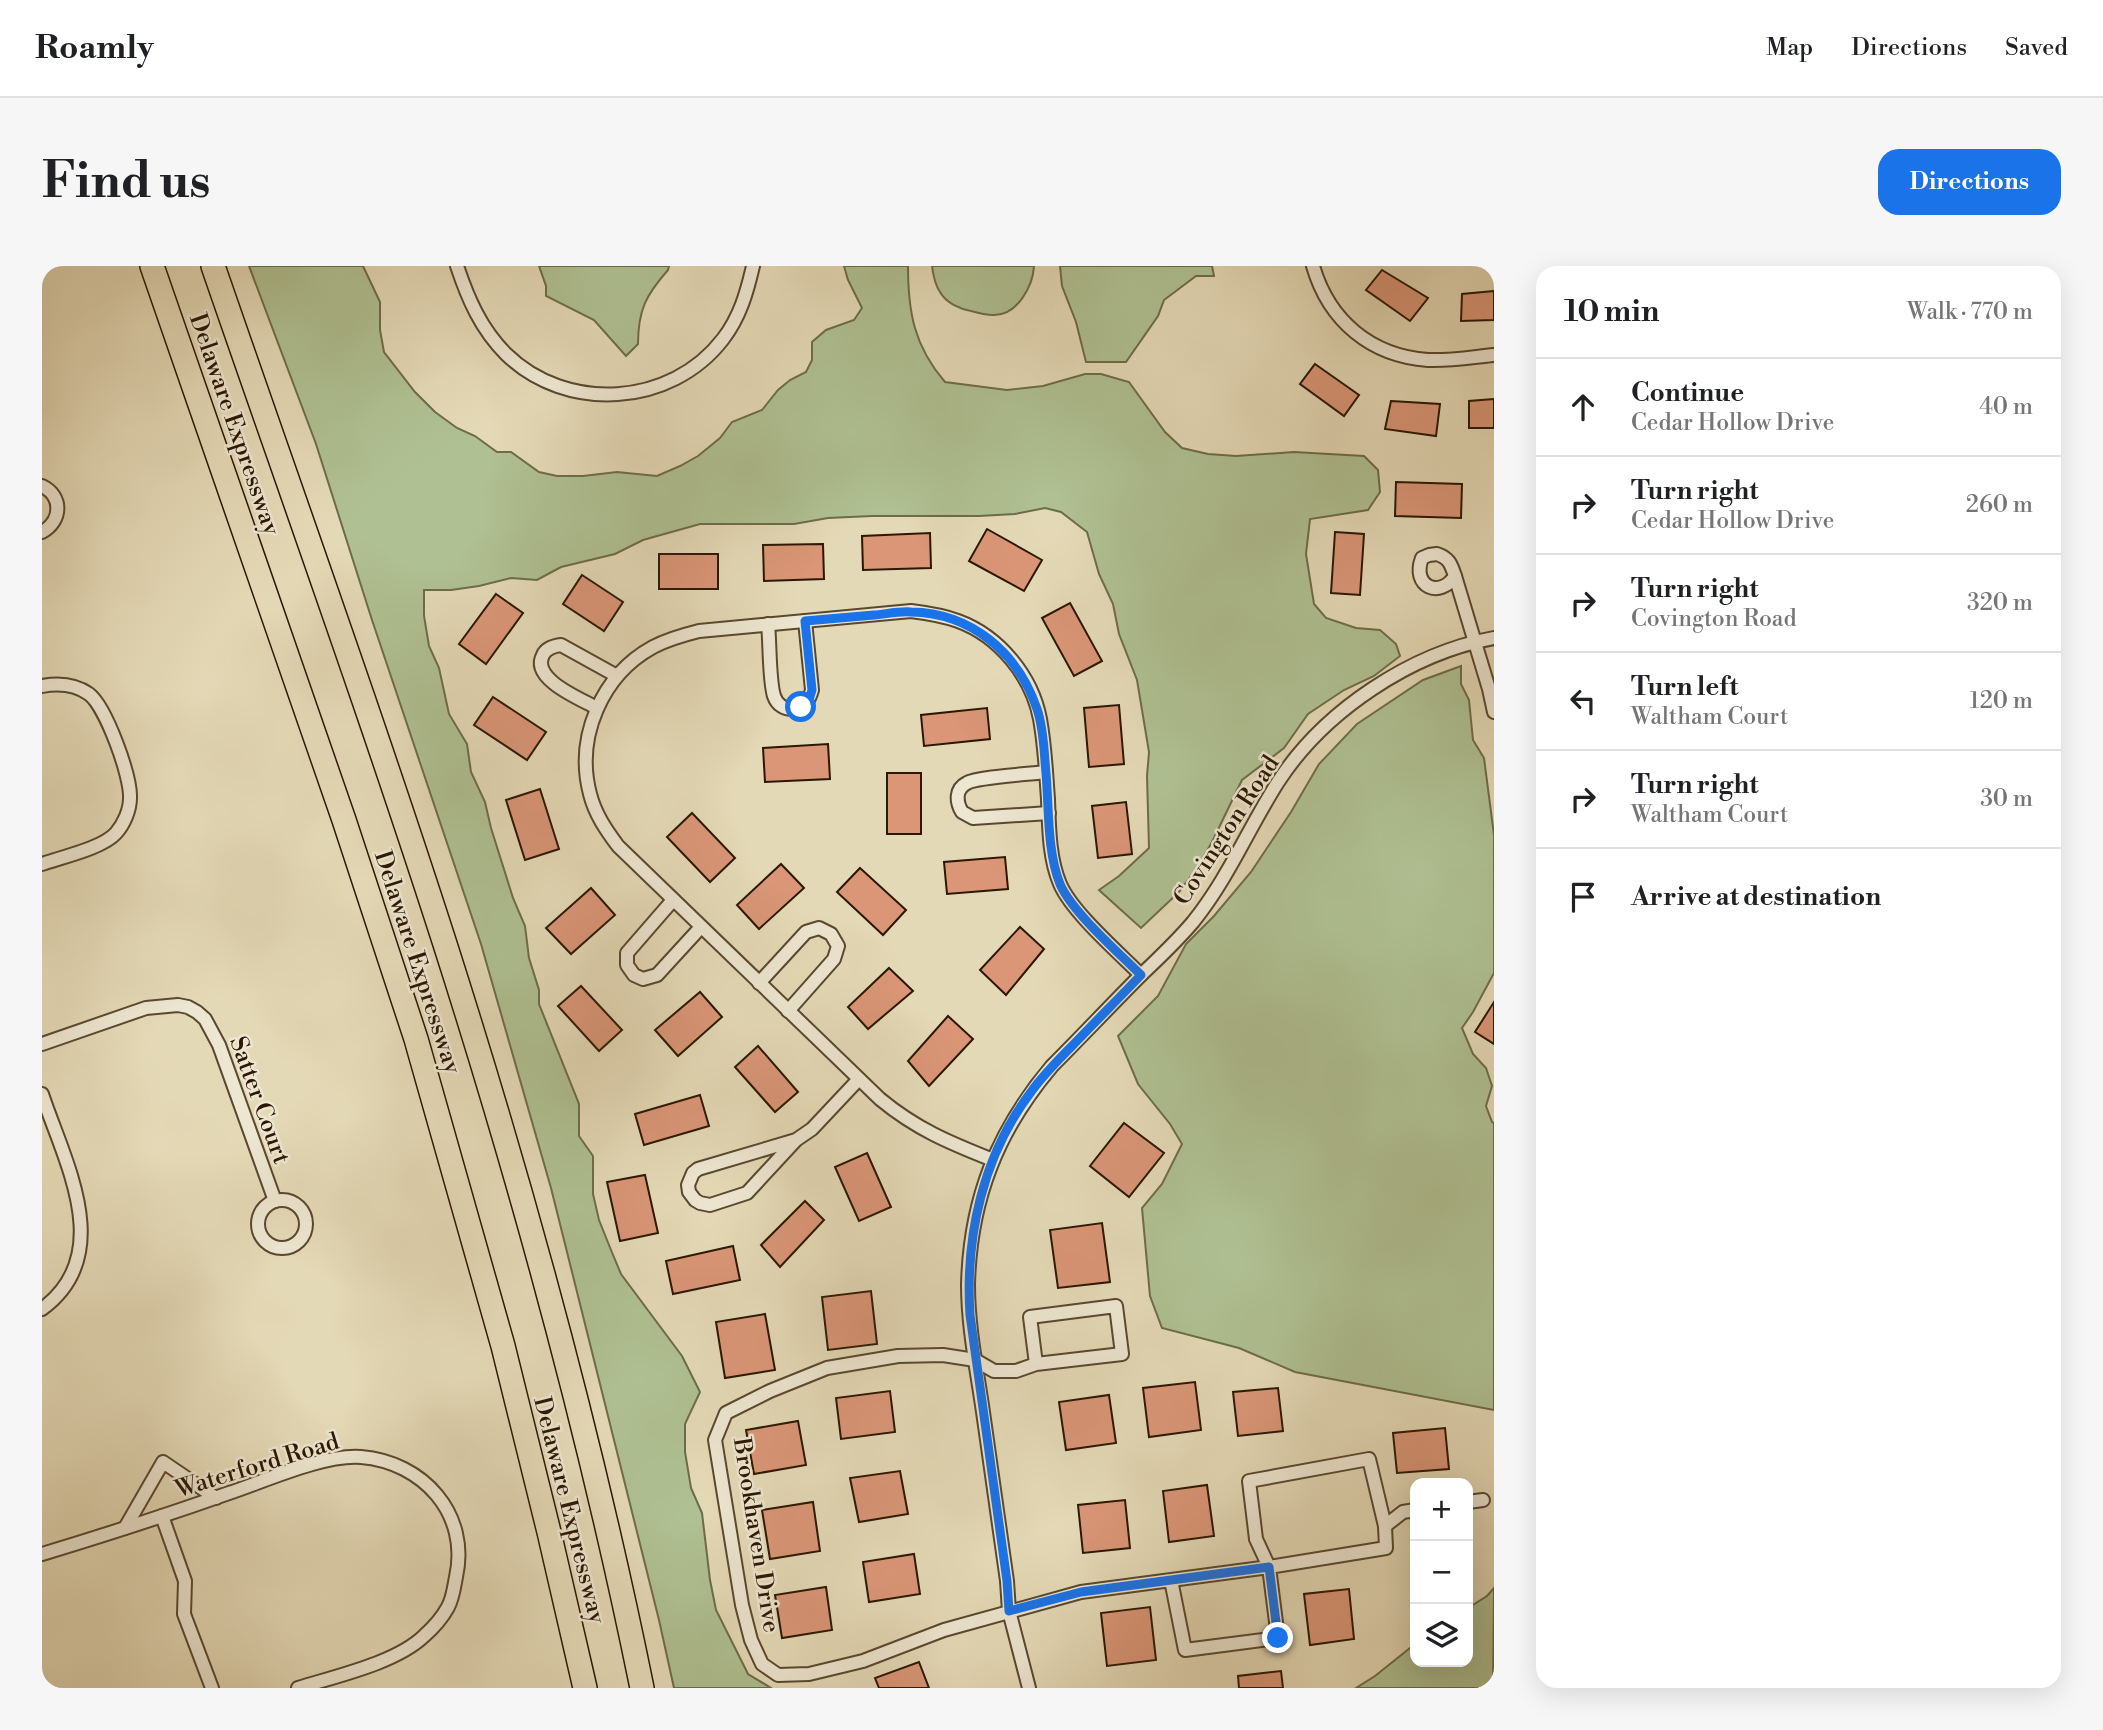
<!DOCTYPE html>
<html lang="en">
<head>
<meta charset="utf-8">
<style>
	:root { --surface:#fff; --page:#f6f6f6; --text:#202124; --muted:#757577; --line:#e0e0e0; --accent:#1a73e8 }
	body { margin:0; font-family:"Libre Bodoni",serif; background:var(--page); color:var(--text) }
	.controls { position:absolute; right:21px; bottom:21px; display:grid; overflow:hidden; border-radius:14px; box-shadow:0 7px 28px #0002 }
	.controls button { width:63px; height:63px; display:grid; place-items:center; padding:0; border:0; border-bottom:2px solid var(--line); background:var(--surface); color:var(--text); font:35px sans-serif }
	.stop { position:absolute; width:21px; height:21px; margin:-16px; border:5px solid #1a73e8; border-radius:50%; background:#fff }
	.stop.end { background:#1a73e8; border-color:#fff; box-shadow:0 2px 7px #0008 }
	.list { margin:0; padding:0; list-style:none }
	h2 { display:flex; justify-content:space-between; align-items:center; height:91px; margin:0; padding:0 28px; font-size:30px }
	h2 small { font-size:23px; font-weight:400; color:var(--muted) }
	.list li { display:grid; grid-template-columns:46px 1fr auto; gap:21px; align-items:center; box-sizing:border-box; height:98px; padding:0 28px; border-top:2px solid var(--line) }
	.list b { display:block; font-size:26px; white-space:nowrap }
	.list p { margin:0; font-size:23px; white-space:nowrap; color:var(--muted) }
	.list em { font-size:23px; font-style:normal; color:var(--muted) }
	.icon { flex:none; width:38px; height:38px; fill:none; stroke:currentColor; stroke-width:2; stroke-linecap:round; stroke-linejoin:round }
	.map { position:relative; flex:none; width:1452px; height:1422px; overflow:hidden; border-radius:21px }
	header { display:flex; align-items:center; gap:42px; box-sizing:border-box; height:98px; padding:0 35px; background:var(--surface); border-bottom:2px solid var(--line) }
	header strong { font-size:33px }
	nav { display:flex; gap:38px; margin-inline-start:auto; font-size:24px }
	.intro { display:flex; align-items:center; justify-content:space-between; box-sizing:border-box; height:168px; padding:0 42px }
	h1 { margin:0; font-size:49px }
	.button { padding:18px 32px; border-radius:21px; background:var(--accent); color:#fff; font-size:24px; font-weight:700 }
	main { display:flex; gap:42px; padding:0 42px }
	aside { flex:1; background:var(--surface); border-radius:21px; box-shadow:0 7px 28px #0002 }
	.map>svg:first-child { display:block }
	.green { fill:#afc092; stroke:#6d6c4a; stroke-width:2 }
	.building { fill:#da9677; stroke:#2b1702; stroke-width:2 }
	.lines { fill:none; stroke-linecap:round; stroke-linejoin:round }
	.minor-casing { stroke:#59482f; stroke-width:16 }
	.motorway-casing { stroke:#2b1702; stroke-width:26 }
	.minor { stroke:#ede6d0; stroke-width:12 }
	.motorway { stroke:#e4d9b6; stroke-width:23 }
	.route { stroke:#1a73e8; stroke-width:9 }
	.labels { text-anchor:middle; stroke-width:5; stroke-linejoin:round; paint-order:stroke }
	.street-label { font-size:24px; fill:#2b1702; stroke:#ede6d0 }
</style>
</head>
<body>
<header>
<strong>Roamly</strong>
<nav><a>Map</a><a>Directions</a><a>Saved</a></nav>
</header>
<div class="intro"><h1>Find us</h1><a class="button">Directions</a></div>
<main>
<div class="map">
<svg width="1452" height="1422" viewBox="0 0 1452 1422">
	<rect width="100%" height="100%" fill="#e4d9b6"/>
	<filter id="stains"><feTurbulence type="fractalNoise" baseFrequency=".00286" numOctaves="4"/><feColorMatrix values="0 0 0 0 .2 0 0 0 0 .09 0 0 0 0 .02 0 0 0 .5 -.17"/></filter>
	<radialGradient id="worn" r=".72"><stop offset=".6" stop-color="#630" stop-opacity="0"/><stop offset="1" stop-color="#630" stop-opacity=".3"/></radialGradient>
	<!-- green -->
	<g class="green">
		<path d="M 207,0 L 321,0 L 338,36 L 338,64 L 342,86 L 373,126 L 393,146 L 415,162 L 433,170 L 455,186 L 469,186 L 497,206 L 515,210 L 541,210 L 575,206 L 615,210 L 638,200 L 656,190 L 678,172 L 690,156 L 720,144 L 736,124 L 748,114 L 764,106 L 770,94 L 770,76 L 784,64 L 812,54 L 820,42 L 806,14 L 802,0 L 866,0 C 866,46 872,80 903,116 L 965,124 L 1001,120 L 1043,108 L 1059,108 L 1087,116 L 1123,166 L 1140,182 L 1166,188 L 1194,190 L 1252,186 L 1322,190 L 1336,204 L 1338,226 L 1326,244 L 1268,253 L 1264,288 L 1272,338 L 1284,352 L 1314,362 L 1338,364 L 1354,378 L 1358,390 L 1332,410 L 1302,424 L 1266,448 L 1242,482 L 1200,514 L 1170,576 L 1156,600 L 1137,626 L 1099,662 L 1057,624 L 1077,610 L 1107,582 L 1105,510 L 1107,486 L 1095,414 L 1077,368 L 1071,338 L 1057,308 L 1045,266 L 1019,246 L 1003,242 L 973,248 L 937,250 L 830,250 L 786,252 L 752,258 L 658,258 L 601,274 L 573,288 L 519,301 L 495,314 L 469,312 L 437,320 L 409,324 L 382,324 L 382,350 L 387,380 L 397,402 L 407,448 L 425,478 L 429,506 L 443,536 L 449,562 L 471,632 L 483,660 L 487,692 L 497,724 L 497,738 L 537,838 L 537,870 L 551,890 L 551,928 L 557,954 L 569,984 L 579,1008 L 640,1090 L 658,1126 L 643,1158 L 643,1186 L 649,1222 L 660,1247 L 668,1314 L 674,1344 L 706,1408 L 729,1422 L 632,1422 L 617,1354 L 509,922 L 439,678 L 330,354 L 274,178 Z"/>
		<path d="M 497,0 L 627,0 L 626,4 C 604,29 596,44 596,78 L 584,90 L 552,54 L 504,30 L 504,20 Z"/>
		<path d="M 890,0 L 992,0 C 991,20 975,50 951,49 C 944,49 936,47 929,45 C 918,43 904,37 898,26 C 893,19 891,8 890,0 Z"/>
		<polygon points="1018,0 1170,0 1172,10 1154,10 1122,34 1116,50 1084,96 1044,96 1034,56 1020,20"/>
		<polygon points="1419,400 1419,418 1427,434 1431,474 1442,492 1452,569 1452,707 1431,746 1420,762 1431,788 1444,802 1450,820 1444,840 1450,856 1452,857 1452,1144 1253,1106 1197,1082 1120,1062 1108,1030 1100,942 1120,918 1140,878 1128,858 1096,818 1076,770 1116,730 1144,678 1172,650 1209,606 1249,546 1277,498 1315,458 1381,414"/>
		<polygon points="1452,1322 1451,1422 1314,1422 1333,1410 1373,1378 1373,1396 1426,1396 1426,1342 1445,1330"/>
	</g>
	<!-- building -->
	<g class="building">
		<polygon points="1340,4 1386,32 1368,55 1324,24"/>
		<polygon points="1452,25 1452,54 1419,55 1420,28"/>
		<polygon points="1273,98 1317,129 1302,150 1258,118"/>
		<polygon points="1452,133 1452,162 1427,162 1427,135"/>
		<polygon points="1349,135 1398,138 1394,170 1343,163"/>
		<polygon points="1354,216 1420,218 1419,252 1353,250"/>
		<polygon points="945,263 1000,294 982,325 927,295"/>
		<polygon points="1293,266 1322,268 1318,329 1289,327"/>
		<polygon points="888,267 889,302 821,304 820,270"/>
		<polygon points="781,278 782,313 722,315 721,279"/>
		<rect x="617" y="288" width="59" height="35"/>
		<polygon points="540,309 581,336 562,365 521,338"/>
		<polygon points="454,328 481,347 444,398 417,378"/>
		<polygon points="1028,337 1060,395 1032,410 1000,352"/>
		<polygon points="451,431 504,466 485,494 432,459"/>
		<polygon points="1077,439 1082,498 1047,501 1042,442"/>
		<polygon points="945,442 948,473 882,480 879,449"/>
		<polygon points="786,478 788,513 723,516 721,482"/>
		<rect x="845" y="507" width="34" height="61"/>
		<polygon points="498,523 517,583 483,594 464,534"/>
		<polygon points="1084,536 1090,588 1056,592 1050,540"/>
		<polygon points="650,547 693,592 668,616 625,571"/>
		<polygon points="963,591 966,623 905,628 902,596"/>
		<polygon points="739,598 762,622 717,663 695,639"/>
		<polygon points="818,602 864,644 841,669 795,626"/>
		<polygon points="549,622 573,649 529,688 504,662"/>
		<polygon points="978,661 1002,683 964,729 938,704"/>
		<polygon points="847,702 871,725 826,763 806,741"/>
		<polygon points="539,720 580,764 557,785 516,740"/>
		<polygon points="658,726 680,751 636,790 613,764"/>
		<polygon points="1452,736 1452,778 1433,766"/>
		<polygon points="906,750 931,773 887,820 866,795"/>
		<polygon points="716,780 756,826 733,846 693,801"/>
		<polygon points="658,829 667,860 602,879 593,848"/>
		<polygon points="1082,857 1122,887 1087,931 1048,900"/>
		<polygon points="825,887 849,941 817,955 793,901"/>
		<polygon points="603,909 616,967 578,975 565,916"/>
		<polygon points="763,935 782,954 738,1001 719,979"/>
		<polygon points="1060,957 1068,1016 1016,1022 1008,964"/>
		<polygon points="691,980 698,1014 631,1028 624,995"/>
		<polygon points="829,1025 835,1078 786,1084 780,1031"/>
		<polygon points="723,1048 733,1104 683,1112 674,1056"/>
		<polygon points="1153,1116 1159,1164 1107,1171 1101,1122"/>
		<polygon points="1236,1122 1241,1165 1196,1170 1191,1126"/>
		<polygon points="848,1125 853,1166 799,1173 794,1132"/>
		<polygon points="1067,1129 1074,1177 1024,1184 1017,1136"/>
		<polygon points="756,1155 764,1199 712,1208 704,1164"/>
		<polygon points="1403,1162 1407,1203 1355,1207 1351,1167"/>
		<polygon points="858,1205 866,1248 817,1256 808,1212"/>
		<polygon points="1165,1219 1172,1270 1127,1276 1121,1225"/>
		<polygon points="1083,1234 1088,1282 1041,1287 1036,1239"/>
		<polygon points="771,1236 778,1285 728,1293 720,1244"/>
		<polygon points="872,1288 878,1328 827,1336 821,1296"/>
		<polygon points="784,1321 790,1364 740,1372 733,1329"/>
		<polygon points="1307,1323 1312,1373 1268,1379 1262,1328"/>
		<polygon points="1108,1341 1114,1394 1065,1400 1059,1347"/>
		<polygon points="877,1396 887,1422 837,1422 833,1412"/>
		<polygon points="1239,1405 1241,1422 1197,1422 1196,1410"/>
	</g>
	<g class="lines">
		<!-- minor casing -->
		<g class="minor-casing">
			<g id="minor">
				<path d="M 415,0 C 426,33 439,63 464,88 C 524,147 629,141 681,73 C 698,51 705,26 711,0"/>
				<path d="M 1271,0 C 1287,55 1329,90 1386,94 C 1408,95 1431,91 1452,89"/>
				<path d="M 0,220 C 21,230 20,255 0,266"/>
				<path d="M 1395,288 C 1407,292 1409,298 1413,310 C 1398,333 1369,321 1380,292 L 1387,289 Z"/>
				<polyline points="1413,310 1447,423 1452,446"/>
				<path d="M 726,358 C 728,377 727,414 732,430 C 735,439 743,444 753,443 C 764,441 767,434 770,424 L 763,355"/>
				<path d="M 0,420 C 16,417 33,418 47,428 C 64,441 89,510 88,532 C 88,544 82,558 74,567 C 61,582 20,591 0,598"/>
				<path d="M 555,442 C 539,433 488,413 501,389 C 504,382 512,380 519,379 L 575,410"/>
				<path d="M 1004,506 C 989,508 935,511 925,517 C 913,523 914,536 920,546 L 931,552 L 1007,547"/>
				<polyline points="631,634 585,687 585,699 592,709 601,713 615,709 659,661"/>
				<polyline points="717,717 764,666 777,662 789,668 796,680 792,693 746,745"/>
				<polyline points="0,778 104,742 136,739 146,741 155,746 163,753 177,779 233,935"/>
				<path d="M 0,828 C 22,895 75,988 0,1043"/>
				<polyline points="754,874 656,903 651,907 646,919 647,926 653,934 658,937 668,939 705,927 754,874 770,863 817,813"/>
				<path d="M 951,894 C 908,877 874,863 838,833 L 576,580 C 564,564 553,548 548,528 C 533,471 560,409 611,381 C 626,373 641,369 657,365 L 869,345 C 885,347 900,349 916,355 C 957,370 990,410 998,453 C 1003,480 1004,507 1006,533 C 1007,561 1007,592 1018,618 C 1030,646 1076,686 1099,709"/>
				<circle cx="240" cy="958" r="24"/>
				<polyline points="994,1098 988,1051 1074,1040 1080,1088 994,1098 974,1105 952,1105 933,1094 901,1089 856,1090 785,1102 728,1125 684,1147 673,1174 700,1339 709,1374 720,1398 736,1409 767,1408 821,1395 902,1364 1039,1326 1227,1301 1344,1282 1343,1260 1327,1193 1207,1215 1214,1273 1227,1301 1236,1372 1143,1384 1129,1314"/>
				<polyline points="1426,1236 1441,1234"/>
				<polyline points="120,1250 143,1315 142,1348 170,1422"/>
				<polyline points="1343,1260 1361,1246 1373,1244"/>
				<polyline points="83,1262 121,1196 174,1232"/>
				<path d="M 0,1288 C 63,1269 125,1249 187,1227 C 223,1215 282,1188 319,1191 C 381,1196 428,1248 414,1311 C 412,1321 411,1332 406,1341 C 400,1352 391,1362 382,1370 C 354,1397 294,1410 256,1422"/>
				<path d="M 987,1422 L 967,1345 L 965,1315 C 957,1259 949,1202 941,1146 C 935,1104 926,1061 926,1019 C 928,934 955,865 1010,800 C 1040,770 1069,739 1099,709 C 1117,692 1135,675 1151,656 C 1187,611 1206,563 1236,516 C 1282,445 1369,387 1452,372"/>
			</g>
		</g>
		<!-- motorway casing -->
		<g class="motorway-casing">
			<g id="motorway">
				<polyline points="110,0 302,554 374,773 461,1080 507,1266 543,1422"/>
				<path d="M 171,0 C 249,226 330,451 403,678 C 481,922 549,1171 600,1422"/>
			</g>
		</g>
		<!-- minor -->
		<use href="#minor" class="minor"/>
		<!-- motorway -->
		<use href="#motorway" class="motorway"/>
	</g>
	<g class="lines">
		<!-- route -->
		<path class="route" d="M 759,441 L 767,434 L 770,424 L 763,355 C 786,353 809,351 832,349 C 844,348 857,345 869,346 C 930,347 976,387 995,443 C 1002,463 1002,487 1004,507 C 1007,541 1005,586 1018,618 C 1030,646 1076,686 1099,709 C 1077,732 1054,755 1032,778 C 1017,793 1001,809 989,826 C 941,889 923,970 928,1049 L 965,1315 L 967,1345 L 1039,1326 L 1227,1301 L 1236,1372"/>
	</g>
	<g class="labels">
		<!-- street labels -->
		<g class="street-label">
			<text transform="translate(193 158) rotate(71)" y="8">Delaware Expressway</text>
			<text transform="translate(1184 564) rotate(-57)" y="8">Covington Road</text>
			<text transform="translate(376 696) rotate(72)" y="8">Delaware Expressway</text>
			<text transform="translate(218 834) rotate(70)" y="8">Satter Court</text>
			<text transform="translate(215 1199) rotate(-17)" y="8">Waterford Road</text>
			<text transform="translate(528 1244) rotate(76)" y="8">Delaware Expressway</text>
			<text transform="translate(715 1269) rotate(81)" y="8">Brookhaven Drive</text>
		</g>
	</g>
	<rect width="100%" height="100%" filter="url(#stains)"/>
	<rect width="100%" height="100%" fill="url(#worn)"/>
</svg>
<div class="controls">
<button>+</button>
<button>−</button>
<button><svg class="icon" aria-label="layers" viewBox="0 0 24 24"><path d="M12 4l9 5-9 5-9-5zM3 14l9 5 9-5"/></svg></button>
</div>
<div class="stop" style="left:759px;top:441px"></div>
<div class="stop end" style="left:1236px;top:1372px"></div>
</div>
<aside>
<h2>10 min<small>Walk · 770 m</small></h2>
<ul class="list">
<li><svg class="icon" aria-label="ahead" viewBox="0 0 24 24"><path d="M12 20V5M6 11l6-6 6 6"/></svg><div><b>Continue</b><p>Cedar Hollow Drive</p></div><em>40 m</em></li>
<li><svg class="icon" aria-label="right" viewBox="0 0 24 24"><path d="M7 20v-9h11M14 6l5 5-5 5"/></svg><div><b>Turn right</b><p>Cedar Hollow Drive</p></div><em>260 m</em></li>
<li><svg class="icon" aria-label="right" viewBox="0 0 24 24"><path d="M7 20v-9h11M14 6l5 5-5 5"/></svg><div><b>Turn right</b><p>Covington Road</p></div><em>320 m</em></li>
<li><svg class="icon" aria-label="left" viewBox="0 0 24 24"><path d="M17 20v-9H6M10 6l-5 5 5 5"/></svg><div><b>Turn left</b><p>Waltham Court</p></div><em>120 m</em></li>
<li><svg class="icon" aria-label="right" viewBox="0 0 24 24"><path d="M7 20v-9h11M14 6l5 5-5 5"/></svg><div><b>Turn right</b><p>Waltham Court</p></div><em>30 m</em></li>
<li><svg class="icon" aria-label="arrive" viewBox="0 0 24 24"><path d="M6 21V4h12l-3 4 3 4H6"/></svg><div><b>Arrive at destination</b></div></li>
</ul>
</aside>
</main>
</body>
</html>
